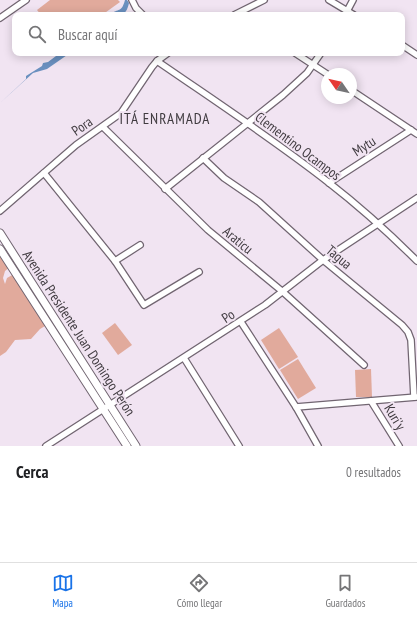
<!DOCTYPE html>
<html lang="es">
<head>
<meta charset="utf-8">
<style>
	:root { --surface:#fff; --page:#f2f2f2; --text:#202124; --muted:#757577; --line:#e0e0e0; --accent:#1a73e8 }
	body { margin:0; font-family:"PT Sans Narrow",sans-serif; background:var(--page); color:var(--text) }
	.compass { position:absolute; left:321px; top:68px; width:36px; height:36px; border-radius:50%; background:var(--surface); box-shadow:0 2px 10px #0003; rotate:304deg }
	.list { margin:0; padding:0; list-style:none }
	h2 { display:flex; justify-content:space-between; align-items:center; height:52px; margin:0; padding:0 16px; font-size:17px }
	h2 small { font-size:13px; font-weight:400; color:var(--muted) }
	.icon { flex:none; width:22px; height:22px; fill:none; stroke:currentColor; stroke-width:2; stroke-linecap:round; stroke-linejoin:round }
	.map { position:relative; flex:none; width:417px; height:446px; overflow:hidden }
	.search { position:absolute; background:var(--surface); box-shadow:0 2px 10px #0003; left:12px; right:12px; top:12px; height:44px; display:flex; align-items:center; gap:10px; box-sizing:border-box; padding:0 14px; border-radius:8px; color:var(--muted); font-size:15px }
	.sheet { height:116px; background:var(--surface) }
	nav { display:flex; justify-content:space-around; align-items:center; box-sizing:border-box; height:56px; border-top:1px solid var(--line); background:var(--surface); font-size:11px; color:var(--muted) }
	nav a { display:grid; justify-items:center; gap:2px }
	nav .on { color:var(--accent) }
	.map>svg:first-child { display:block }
	.green { fill:#e1aa9c }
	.water { fill:#6a90bf }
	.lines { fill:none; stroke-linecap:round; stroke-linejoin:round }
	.minor-casing { stroke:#716571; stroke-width:8 }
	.major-casing { stroke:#716571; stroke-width:9 }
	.minor { stroke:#fff; stroke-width:5.5 }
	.major { stroke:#fff; stroke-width:7 }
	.labels { text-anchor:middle; stroke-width:4; stroke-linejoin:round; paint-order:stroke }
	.street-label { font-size:14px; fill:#403b40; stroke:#f1e4f2 }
	.neighbourhood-label { font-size:15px; letter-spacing:1px; fill:#403b40; stroke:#f1e4f2 }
</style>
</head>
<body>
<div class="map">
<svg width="417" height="446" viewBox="0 0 417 446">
	<rect width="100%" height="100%" fill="#f1e4f2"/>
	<!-- green -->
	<g class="green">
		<polygon points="50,0 118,0 120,2 102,15 41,15 37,10"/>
		<polygon points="0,253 10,258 11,266 5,271 3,278 5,284 7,278 14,274 46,324 45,326 40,329 31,339 15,340 6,352 0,356"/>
		<polygon points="115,323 132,345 118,355 102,333"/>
		<polygon points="55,325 103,400 103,401 102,401"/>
		<polygon points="279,328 298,357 279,369 261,340"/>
		<polygon points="298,359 316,388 298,399 280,370"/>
		<polygon points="371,369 372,397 356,397 355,370"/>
	</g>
	<!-- water -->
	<g class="water">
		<path d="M 125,0 L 127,0 L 129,3 C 126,16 122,15 110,15 C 119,7 121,14 125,0 Z"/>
		<polygon points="60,53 70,53 47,69 33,73 0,103 26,79 26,76 42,66 43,63 48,62"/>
	</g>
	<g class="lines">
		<!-- minor casing -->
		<g class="minor-casing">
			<g id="minor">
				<polyline points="132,0 136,8 143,15"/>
				<polyline points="329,0 354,15"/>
				<polyline points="234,15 264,0"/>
				<polyline points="345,15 353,0"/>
				<polyline points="0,18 26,0"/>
				<polyline points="402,45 417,55"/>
				<polyline points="295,53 327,74"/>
				<path d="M 157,61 C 215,101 273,139 328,182 C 359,206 389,233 417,261"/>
				<polyline points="351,90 417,134"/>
				<polyline points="103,127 208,230 283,292 364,365"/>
				<polyline points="203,158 224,178 259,202 323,260 402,325 408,332 411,340 414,397"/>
				<polyline points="44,173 115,261 144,305 199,272"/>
				<polyline points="329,183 411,130"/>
				<polyline points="165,189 283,95 307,73 321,53"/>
				<polyline points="0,211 76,145 121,113 152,67 157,61 168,53"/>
				<polyline points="115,261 140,245"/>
				<polyline points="241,322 296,407 318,446"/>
				<polyline points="184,358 239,446"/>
				<polyline points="371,401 399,446"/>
				<polyline points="296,407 417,397"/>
				<polyline points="46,446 265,305 323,260 417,198"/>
			</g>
		</g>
		<!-- major casing -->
		<g class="major-casing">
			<g id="major">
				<polyline points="0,233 136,446"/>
				<polyline points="0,249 127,446"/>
			</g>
		</g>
		<!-- minor -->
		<use href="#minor" class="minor"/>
		<!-- major -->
		<use href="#major" class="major"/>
	</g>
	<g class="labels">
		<!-- street labels -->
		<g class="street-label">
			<text transform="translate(82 126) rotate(-35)" y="5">Pora</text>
			<text transform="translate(298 146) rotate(37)" y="5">Clementino Ocampos</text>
			<text transform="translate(364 146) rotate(-33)" y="5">Mytu</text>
			<text transform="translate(238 240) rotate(40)" y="5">Araticu</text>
			<text transform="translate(339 257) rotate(40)" y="5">Tagua</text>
			<text transform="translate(228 316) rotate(-33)" y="5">Po</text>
			<text transform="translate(79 333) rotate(57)" y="5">Avenida Presidente Juan Domingo Perón</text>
			<text transform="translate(395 417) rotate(59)" y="5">Kuri'y</text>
		</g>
		<!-- neighbourhood labels -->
		<g class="neighbourhood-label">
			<text x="165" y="124">ITÁ ENRAMADA</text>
		</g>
	</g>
</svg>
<svg class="compass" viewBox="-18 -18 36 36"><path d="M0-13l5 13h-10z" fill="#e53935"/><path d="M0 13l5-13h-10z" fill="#757577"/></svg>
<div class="search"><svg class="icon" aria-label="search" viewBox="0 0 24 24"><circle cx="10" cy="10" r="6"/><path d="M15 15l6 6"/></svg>Buscar aquí</div>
</div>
<section class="sheet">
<h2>Cerca<small>0 resultados</small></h2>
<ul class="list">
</ul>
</section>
<nav>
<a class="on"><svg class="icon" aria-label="map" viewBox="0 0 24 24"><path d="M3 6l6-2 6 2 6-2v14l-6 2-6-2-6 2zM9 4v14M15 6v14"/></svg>Mapa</a>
<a><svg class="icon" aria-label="directions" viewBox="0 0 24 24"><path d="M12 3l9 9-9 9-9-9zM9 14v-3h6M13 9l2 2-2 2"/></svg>Cómo llegar</a>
<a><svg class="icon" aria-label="saved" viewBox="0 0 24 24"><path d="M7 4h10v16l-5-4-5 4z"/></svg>Guardados</a>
</nav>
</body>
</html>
